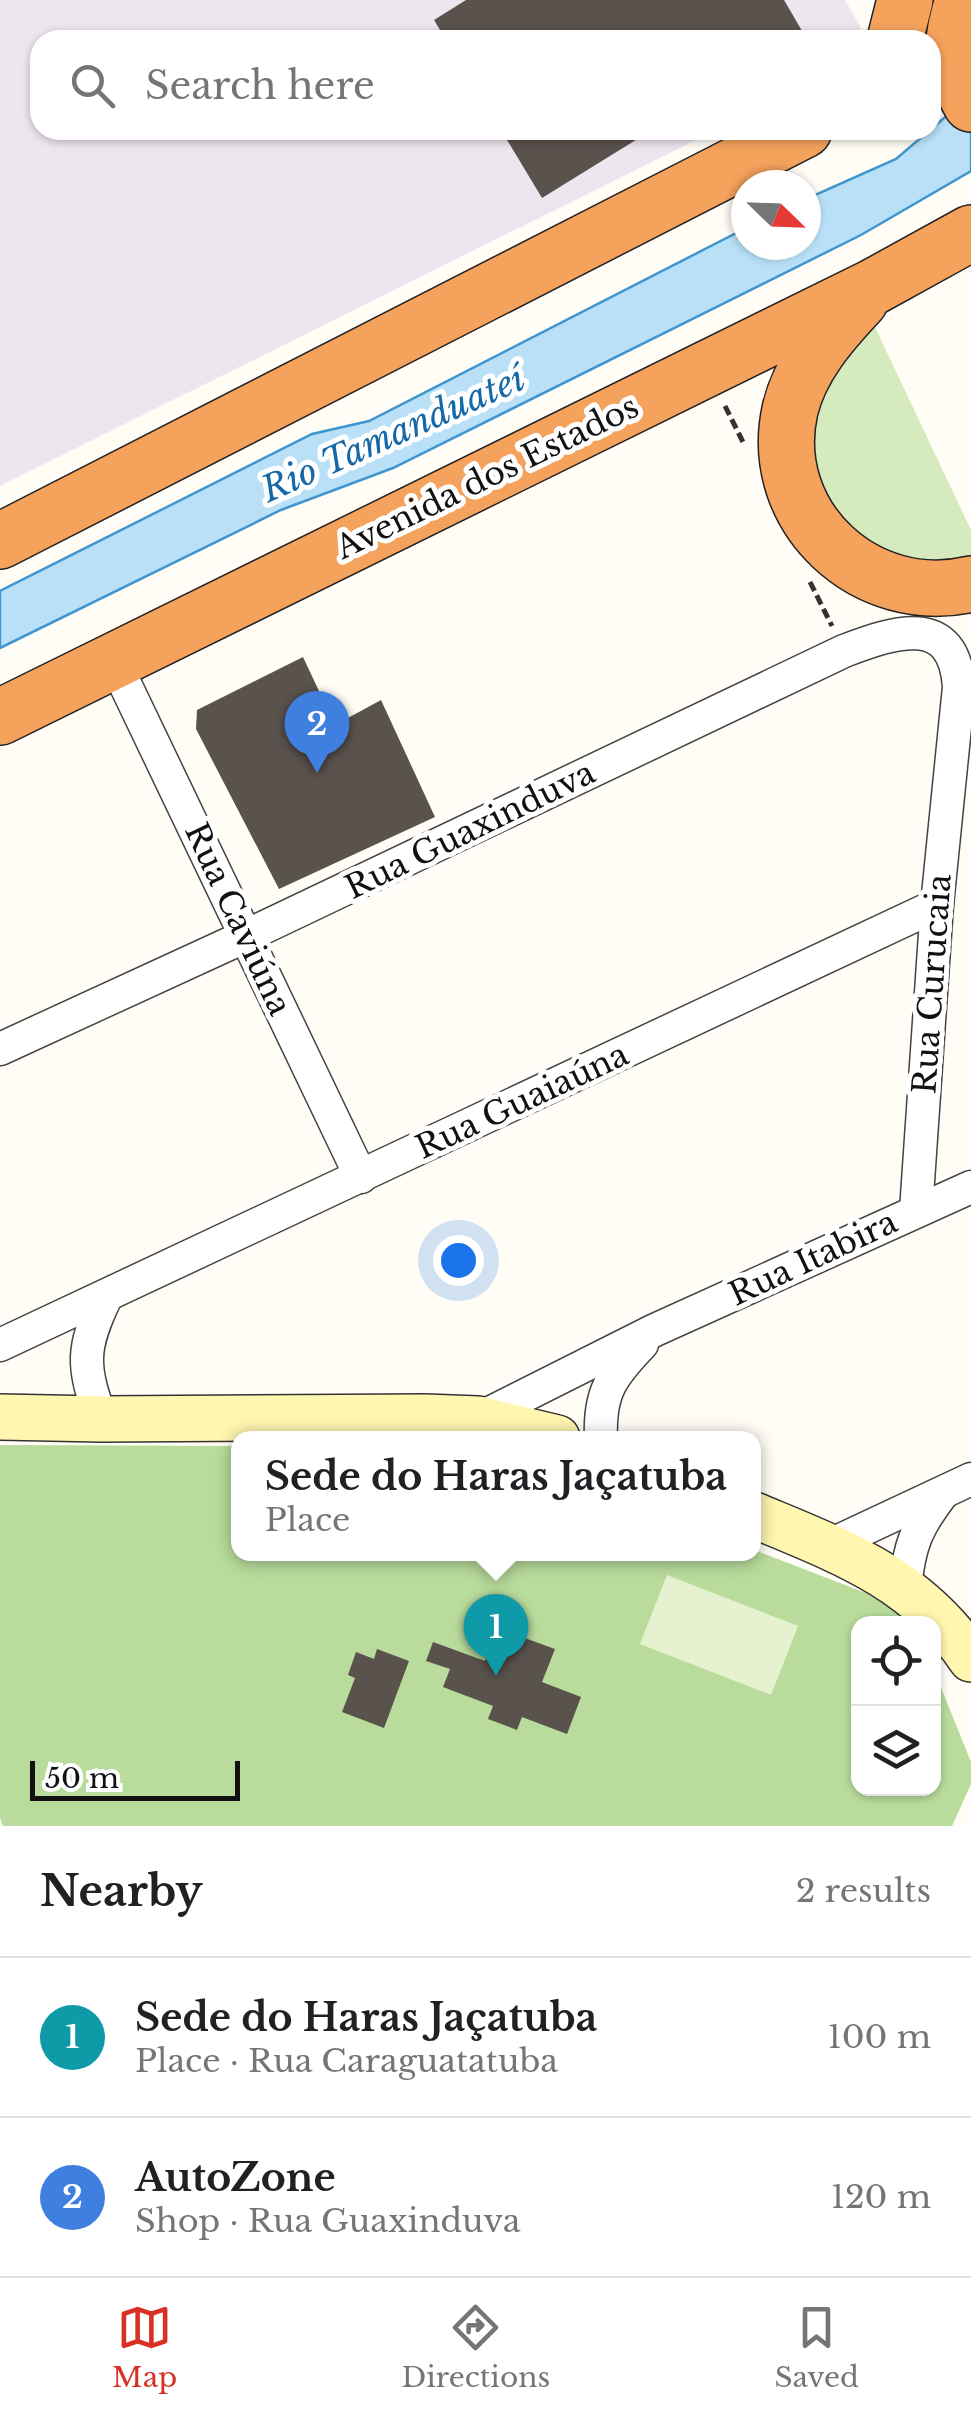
<!DOCTYPE html>
<html lang="en">
<head>
<meta charset="utf-8">
<style>
	:root { --surface:#fff; --page:#f2f2f2; --text:#202124; --muted:#757577; --line:#e0e0e0; --accent:#d93025 }
	body { margin:0; font-family:"Libre Baskerville",serif; background:var(--page); color:var(--text) }
	.controls { position:absolute; right:30px; bottom:30px; display:grid; overflow:hidden; border-radius:20px; box-shadow:0 2px 8px #0004 }
	.controls button { width:90px; height:90px; display:grid; place-items:center; padding:0; border:0; border-bottom:2px solid var(--line); background:var(--surface); color:var(--text); font:50px sans-serif }
	.compass { position:absolute; left:731px; top:170px; width:90px; height:90px; border-radius:50%; background:var(--surface); box-shadow:0 2px 8px #0004; rotate:113deg }
	.scale { position:absolute; left:30px; bottom:25px; width:210px; box-sizing:border-box; padding-left:10px; border:5px solid #111; border-top:0; font-size:28px; line-height:35px; white-space:nowrap; color:#111; -webkit-text-stroke:8px #fff; paint-order:stroke }
	.you { position:absolute; left:458px; top:1260px; width:35px; height:35px; margin:-25px; border:8px solid #fff; border-radius:50%; background:#1a73e8; box-shadow:0 0 0 15px #1a73e833 }
	.badge { display:grid; place-items:center; width:65px; height:65px; border-radius:50%; background:var(--accent); color:#fff; font-size:32px; font-weight:700 }
	.pin { position:absolute; translate:-50% -82px; filter:drop-shadow(0 2px 5px #0008) }
	.pin::after { content:''; position:absolute; top:52px; width:35px; height:30px; background:inherit; clip-path:polygon(0 0,100% 0,50% 100%) }
	.popup { position:absolute; left:231px; top:1431px; width:530px; height:130px; box-sizing:border-box; display:grid; place-content:center; border-radius:20px; background:var(--surface); filter:drop-shadow(0 2px 8px #0005); font-size:32px; white-space:nowrap; color:var(--muted) }
	.popup b { font-size:38px; color:var(--text) }
	.popup::after { content:''; position:absolute; left:50%; top:100%; margin-left:-20px; border:20px solid transparent; border-top-color:var(--surface) }
	.list { margin:0; padding:0; list-style:none }
	h2 { display:flex; justify-content:space-between; align-items:center; height:130px; margin:0; padding:0 40px; font-size:42px }
	h2 small { font-size:32px; font-weight:400; color:var(--muted) }
	.list li { display:grid; grid-template-columns:65px 1fr auto; gap:30px; align-items:center; box-sizing:border-box; height:160px; padding:0 40px; border-top:2px solid var(--line) }
	.list b { display:block; font-size:38px; white-space:nowrap }
	.list p { margin:0; font-size:32px; white-space:nowrap; color:var(--muted) }
	.list em { font-size:32px; font-style:normal; color:var(--muted) }
	.icon { flex:none; width:55px; height:55px; fill:none; stroke:currentColor; stroke-width:2; stroke-linecap:round; stroke-linejoin:round }
	.map { position:relative; flex:none; width:971px; height:1826px; overflow:hidden }
	.search { position:absolute; background:var(--surface); box-shadow:0 2px 8px #0004; left:30px; right:30px; top:30px; height:110px; display:flex; align-items:center; gap:25px; box-sizing:border-box; padding:0 35px; border-radius:30px; color:var(--muted); font-size:38px }
	.sheet { height:450px; background:var(--surface) }
	nav { display:flex; justify-content:space-around; align-items:center; box-sizing:border-box; height:140px; border-top:2px solid var(--line); background:var(--surface); font-size:28px; color:var(--muted) }
	nav a { display:grid; justify-items:center; gap:5px }
	nav .on { color:var(--accent) }
	.map>svg:first-child { display:block }
	.industrial { fill:#eee6ef }
	.green { fill:#d5ebbd }
	.forest { fill:#b9dc9c }
	.pitch { fill:#e6f2cf }
	.water { fill:#b9e0f7; stroke:#3f96cf; stroke-width:2.5 }
	.building { fill:#5a524d }
	.lines { fill:none; stroke-linecap:round; stroke-linejoin:round }
	.street-casing { stroke:#444; stroke-width:35 }
	.secondary-casing { stroke:#333; stroke-width:48 }
	.highway-casing { stroke:#222; stroke-width:58 }
	.path { stroke:#333; stroke-width:5; stroke-dasharray:10 5; stroke-linecap:butt }
	.street { stroke:#fff; stroke-width:32 }
	.secondary { stroke:#fff6b0; stroke-width:45 }
	.highway { stroke:#f5a25d; stroke-width:55 }
	.labels { text-anchor:middle; stroke-width:10; stroke-linejoin:round; paint-order:stroke }
	.street-label { font-size:32px; fill:#111; stroke:#fff }
	.water-label { font-size:35px; font-style:italic; fill:#1768a6; stroke:#fff }
</style>
</head>
<body>
<div class="map">
<svg width="971" height="1826" viewBox="0 0 971 1826">
	<rect width="100%" height="100%" fill="#fffdf5"/>
	<!-- industrial -->
	<polygon class="industrial" points="0,0 845,0 860,26 861,40 40,40 40,130 716,130 0,486"/>
	<!-- green -->
	<polygon class="green" points="873,323 971,530 971,565 926,569 850,537 809,466 817,384"/>
	<!-- forest -->
	<polygon class="forest" points="0,1445 238,1446 238,1554 754,1554 754,1550 866,1593 915,1623 858,1624 858,1788 934,1788 934,1670 971,1762 971,1784 952,1826 3,1826 0,1818"/>
	<!-- pitch -->
	<polygon class="pitch" points="667,1575 798,1626 771,1695 640,1644"/>
	<!-- water -->
	<polygon class="water" points="971,95 971,171 861,235 393,468 281,510 0,648 0,591 312,434 369,421 746,228 746,245 806,245 806,199 896,159"/>
	<!-- building -->
	<g class="building">
		<polygon points="466,0 784,0 805,36 798,40 446,40 434,20"/>
		<polygon points="501,130 652,130 542,198"/>
		<polygon points="303,657 335,725 381,700 435,817 279,889 196,729 197,710"/>
		<polygon points="497,1628 555,1649 542,1682 581,1697 567,1734 522,1717 517,1730 488,1719 493,1706 443,1687 450,1669 426,1661 433,1642 485,1661"/>
		<polygon points="377,1649 409,1661 384,1728 342,1712 355,1678 348,1675 356,1652 374,1659"/>
	</g>
	<g class="lines">
		<!-- street casing -->
		<g class="street-casing">
			<g id="street">
				<polyline points="114,661 361,1177"/>
				<path d="M 0,1049 L 246,936 L 844,651 C 894,632 954,611 959,687 L 937,905 L 916,1211"/>
				<polyline points="0,1345 937,905"/>
				<path d="M 101,1419 C 82,1366 81,1349 106,1297"/>
				<polyline points="478,1419 655,1330 971,1187"/>
				<path d="M 601,1438 C 599,1393 611,1376 642,1344"/>
				<polyline points="828,1546 971,1479"/>
				<path d="M 905,1588 C 909,1546 916,1528 942,1494"/>
			</g>
		</g>
		<!-- secondary casing -->
		<g class="secondary-casing">
			<g id="secondary">
				<polyline points="0,1417 101,1419 425,1417 478,1419 557,1438"/>
				<path d="M 754,1515 C 840,1551 917,1578 971,1659"/>
			</g>
		</g>
		<!-- highway casing -->
		<g class="highway-casing">
			<g id="highway">
				<path d="M 963,0 C 950,44 948,64 971,104"/>
				<polyline points="895,40 905,0"/>
				<path d="M 860,301 C 830,333 800,367 790,410 C 766,518 867,609 971,584"/>
				<polyline points="0,541 804,130"/>
				<polyline points="0,717 873,287 971,233"/>
			</g>
		</g>
		<!-- path -->
		<g class="path">
			<polyline points="725,406 745,446"/>
			<polyline points="810,582 832,626"/>
		</g>
		<!-- street -->
		<use href="#street" class="street"/>
		<!-- secondary -->
		<use href="#secondary" class="secondary"/>
		<!-- highway -->
		<use href="#highway" class="highway"/>
	</g>
	<g class="labels">
		<!-- street labels -->
		<g class="street-label">
			<text transform="translate(487 477) rotate(-26)" y="11">Avenida dos Estados</text>
			<text transform="translate(470 830) rotate(-26)" y="11">Rua Guaxinduva</text>
			<text transform="translate(238 919) rotate(65)" y="11">Rua Caviúna</text>
			<text transform="translate(932 984) rotate(-86)" y="11">Rua Curucaia</text>
			<text transform="translate(522 1101) rotate(-25)" y="11">Rua Guaiaúna</text>
			<text transform="translate(813 1258) rotate(-25)" y="11">Rua Itabira</text>
		</g>
		<!-- water labels -->
		<g class="water-label">
			<text transform="translate(393 434) rotate(-24)" y="12">Rio Tamanduateí</text>
		</g>
	</g>
</svg>
<div class="controls">
<button><svg class="icon" aria-label="locate" viewBox="0 0 24 24"><circle cx="12" cy="12" r="6"/><path d="M12 2v4M12 18v4M2 12h4M18 12h4"/></svg></button>
<button><svg class="icon" aria-label="layers" viewBox="0 0 24 24"><path d="M12 4l9 5-9 5-9-5zM3 14l9 5 9-5"/></svg></button>
</div>
<svg class="compass" viewBox="-18 -18 36 36"><path d="M0-13l5 13h-10z" fill="#e53935"/><path d="M0 13l5-13h-10z" fill="#757577"/></svg>
<div class="scale">50 m</div>
<div class="you"></div>
<div class="pin badge" style="left:496px;top:1676px;background:#0f9aa8">1</div>
<div class="popup"><b>Sede do Haras Jaçatuba</b>Place</div>
<div class="pin badge" style="left:317px;top:773px;background:#3f7fe0">2</div>
<div class="search"><svg class="icon" aria-label="search" viewBox="0 0 24 24"><circle cx="10" cy="10" r="6"/><path d="M15 15l6 6"/></svg>Search here</div>
</div>
<section class="sheet">
<h2>Nearby<small>2 results</small></h2>
<ul class="list">
<li><span class="badge" style="background:#0f9aa8">1</span><div><b>Sede do Haras Jaçatuba</b><p>Place · Rua Caraguatatuba</p></div><em>100 m</em></li>
<li><span class="badge" style="background:#3f7fe0">2</span><div><b>AutoZone</b><p>Shop · Rua Guaxinduva</p></div><em>120 m</em></li>
</ul>
</section>
<nav>
<a class="on"><svg class="icon" aria-label="map" viewBox="0 0 24 24"><path d="M3 6l6-2 6 2 6-2v14l-6 2-6-2-6 2zM9 4v14M15 6v14"/></svg>Map</a>
<a><svg class="icon" aria-label="directions" viewBox="0 0 24 24"><path d="M12 3l9 9-9 9-9-9zM9 14v-3h6M13 9l2 2-2 2"/></svg>Directions</a>
<a><svg class="icon" aria-label="saved" viewBox="0 0 24 24"><path d="M7 4h10v16l-5-4-5 4z"/></svg>Saved</a>
</nav>
</body>
</html>
